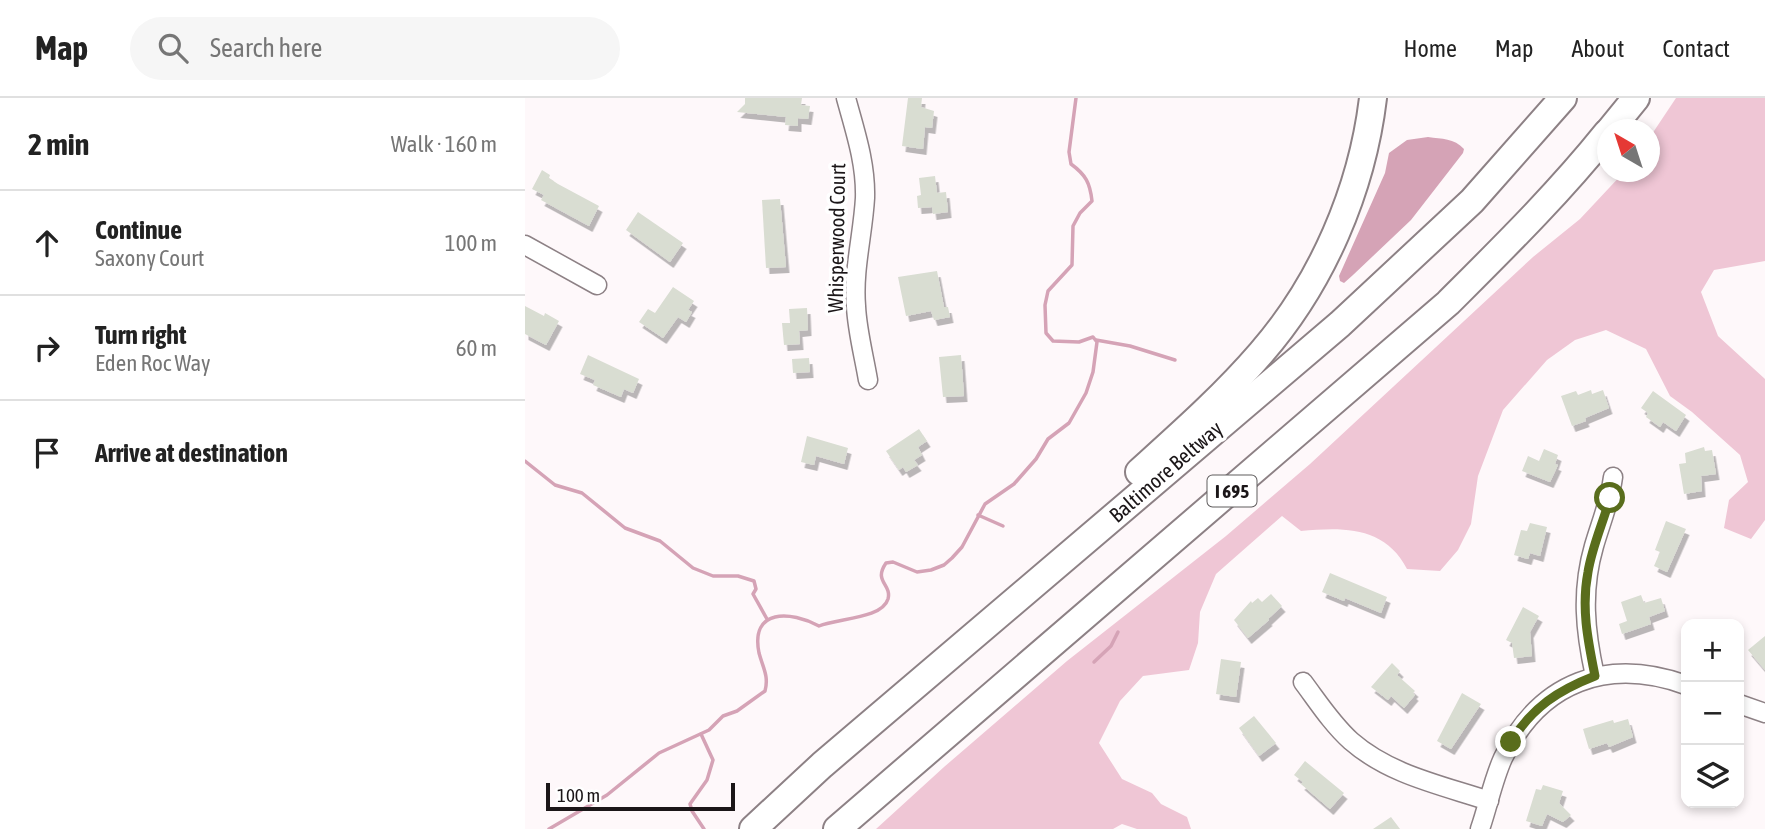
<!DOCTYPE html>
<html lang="en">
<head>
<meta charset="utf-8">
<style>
	:root { --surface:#fff; --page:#f6f6f6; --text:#222; --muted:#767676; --line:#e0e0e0 }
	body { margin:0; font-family:"Asap Condensed",sans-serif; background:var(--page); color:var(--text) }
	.controls { position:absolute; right:21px; bottom:21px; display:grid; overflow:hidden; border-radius:14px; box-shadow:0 4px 10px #0003 }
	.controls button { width:63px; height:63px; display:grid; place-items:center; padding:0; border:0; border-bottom:2px solid var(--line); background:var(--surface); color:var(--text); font:35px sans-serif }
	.compass { position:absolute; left:1072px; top:21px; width:63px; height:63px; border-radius:50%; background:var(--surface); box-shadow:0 4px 10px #0003; rotate:321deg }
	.scale { position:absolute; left:21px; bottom:18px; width:189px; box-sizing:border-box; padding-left:7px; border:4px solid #1b1618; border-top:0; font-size:19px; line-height:24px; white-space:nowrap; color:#1b1618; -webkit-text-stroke:5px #fff; paint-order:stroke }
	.stop { position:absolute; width:21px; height:21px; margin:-16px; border:5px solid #596d1c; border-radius:50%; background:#fff }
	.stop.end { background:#596d1c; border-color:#fff; box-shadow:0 2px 7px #0008 }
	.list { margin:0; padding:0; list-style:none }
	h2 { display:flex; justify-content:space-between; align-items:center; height:91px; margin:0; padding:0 28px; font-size:30px }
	h2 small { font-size:23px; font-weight:400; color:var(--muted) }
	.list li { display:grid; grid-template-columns:46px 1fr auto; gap:21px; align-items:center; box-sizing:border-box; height:105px; padding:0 28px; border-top:2px solid var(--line) }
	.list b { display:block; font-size:26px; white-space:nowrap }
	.list p { margin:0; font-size:23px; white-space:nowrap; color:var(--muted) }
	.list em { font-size:23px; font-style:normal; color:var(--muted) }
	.icon { flex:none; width:38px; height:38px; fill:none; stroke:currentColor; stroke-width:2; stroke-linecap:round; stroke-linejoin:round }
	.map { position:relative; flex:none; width:1240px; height:731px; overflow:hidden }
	header { display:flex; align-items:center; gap:42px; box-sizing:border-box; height:98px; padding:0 35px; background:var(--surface); border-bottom:2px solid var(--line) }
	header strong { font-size:33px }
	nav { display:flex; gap:38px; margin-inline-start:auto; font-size:24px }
	.search { width:490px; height:63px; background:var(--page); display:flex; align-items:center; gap:18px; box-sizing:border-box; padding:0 24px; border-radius:38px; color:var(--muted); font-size:26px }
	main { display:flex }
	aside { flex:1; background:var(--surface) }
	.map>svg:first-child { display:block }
	.green { fill:#efc6d5 }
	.water { fill:#d5a3b6 }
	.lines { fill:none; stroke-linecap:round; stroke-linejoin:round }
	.stream { stroke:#d5a3b6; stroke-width:3.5 }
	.building { fill:#d9ddd2; filter:url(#shadow) }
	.minor-casing { stroke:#8d8185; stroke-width:21 }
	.highway-casing { stroke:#8d8185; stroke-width:30 }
	.minor { stroke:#fff; stroke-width:18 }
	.highway { stroke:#fff; stroke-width:26 }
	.route { stroke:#596d1c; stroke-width:9 }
	.labels { text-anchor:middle; stroke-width:7; stroke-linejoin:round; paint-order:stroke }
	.shield { fill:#fff; stroke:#5f5c5d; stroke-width:2 }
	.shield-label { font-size:19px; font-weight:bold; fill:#1b1618 }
	.street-label { font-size:21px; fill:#1b1618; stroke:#fff }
</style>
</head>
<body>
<header>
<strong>Map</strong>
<div class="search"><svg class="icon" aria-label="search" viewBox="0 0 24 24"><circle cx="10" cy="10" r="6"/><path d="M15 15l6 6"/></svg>Search here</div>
<nav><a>Home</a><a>Map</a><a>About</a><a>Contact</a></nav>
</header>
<main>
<aside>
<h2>2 min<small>Walk · 160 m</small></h2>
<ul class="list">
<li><svg class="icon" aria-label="ahead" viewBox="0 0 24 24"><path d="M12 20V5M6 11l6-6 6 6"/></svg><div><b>Continue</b><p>Saxony Court</p></div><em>100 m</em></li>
<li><svg class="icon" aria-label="right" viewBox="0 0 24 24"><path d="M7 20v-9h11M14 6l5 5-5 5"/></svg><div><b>Turn right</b><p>Eden Roc Way</p></div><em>60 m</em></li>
<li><svg class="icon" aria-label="arrive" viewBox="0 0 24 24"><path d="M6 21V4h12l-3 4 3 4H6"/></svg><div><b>Arrive at destination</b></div></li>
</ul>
</aside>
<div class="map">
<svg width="1240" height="731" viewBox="0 0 1240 731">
	<defs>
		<filter id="shadow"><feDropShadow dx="3.5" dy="6" stdDeviation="0" flood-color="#0004"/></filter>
	</defs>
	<rect width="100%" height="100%" fill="#fef8fa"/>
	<!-- green -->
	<path class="green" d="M 1151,0 L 1240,0 L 1240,163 L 1189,172 L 1176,194 L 1193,238 L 1240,281 L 1240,422 L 1226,441 L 1199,430 L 1204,402 L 1223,384 L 1215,357 L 1167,314 L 1145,298 L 1121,251 L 1081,232 L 1050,242 L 1022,262 L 978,312 L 953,378 L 946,426 L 933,452 L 915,473 L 882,471 C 860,428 818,429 776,433 L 757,418 L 691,476 L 675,514 L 673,545 L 664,572 L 618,578 L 595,603 L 574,645 L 597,681 L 627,695 L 636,706 L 662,719 L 666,731 L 612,731 L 597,726 L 588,731 L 351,731 L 419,669 L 542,563 L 701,438 L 785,366 L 1008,159 L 1055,121 L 1099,74 L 1124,74 L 1125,39 Z"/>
	<!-- water -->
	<path class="water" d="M 903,39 C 917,41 929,40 939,51 L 938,55 L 886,122 L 828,177 L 819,185 L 815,183 L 814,178 L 860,75 L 864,55 L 882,42 Z"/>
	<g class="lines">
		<!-- stream -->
		<g class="stream">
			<polyline points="571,242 605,248 650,262"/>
			<polyline points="0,363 30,387 57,395 100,430 135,443 168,470 188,478 213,478 229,483 231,491 228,496 242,521"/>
			<polyline points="453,417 478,428"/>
			<polyline points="569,564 586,548 593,534"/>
			<polyline points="176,636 188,662 182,682 165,706 167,713 179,731"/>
			<path d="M 24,731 L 82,697 L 134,655 L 184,632 L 198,618 L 212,613 L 240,593 C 244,578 238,570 234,555 C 225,510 266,513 294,528 C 313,520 357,521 363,501 C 367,486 348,484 361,465 L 368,464 L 392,474 L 406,472 L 419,467 L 427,460 L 437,449 L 460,406 L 489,386 L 511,361 L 523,341 L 544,325 L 561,295 L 568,274 L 572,244 L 568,239 L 554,244 L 528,243 L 521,235 L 520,207 L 523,193 L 547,167 L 548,128 L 555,115 L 567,103 C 565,85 561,77 546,66 L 544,54 L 551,0"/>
		</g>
	</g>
	<!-- building -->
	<g class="building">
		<polygon points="220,0 277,0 276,7 285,8 283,21 273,20 273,28 260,27 261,19 212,14 220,6"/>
		<polygon points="383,0 397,0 396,9 409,13 407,30 400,29 398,51 377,48"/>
		<polygon points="17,72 25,77 24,80 33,86 74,108 64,128 16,102 19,97 7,91"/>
		<polygon points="410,78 412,95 421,94 423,114 408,116 407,109 393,110 392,98 396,97 394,80"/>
		<polygon points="255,101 261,169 241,170 237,102"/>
		<polygon points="113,114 158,145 145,164 101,132"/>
		<polygon points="412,173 419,209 423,209 425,219 409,222 406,213 381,218 373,179"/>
		<polygon points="148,189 169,203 163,212 167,214 161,224 153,219 138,240 114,224 123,211 130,215"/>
		<polygon points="0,208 19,218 20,215 34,223 21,247 0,236"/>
		<polygon points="282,210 283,232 274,233 275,246 259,247 257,225 265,225 264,211"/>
		<polygon points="63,257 114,281 108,295 99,291 96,299 68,287 70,282 55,276"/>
		<polygon points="436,257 439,298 418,299 414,259"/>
		<polygon points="284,260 285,274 268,275 267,261"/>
		<polygon points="1066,292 1067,296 1078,292 1084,310 1060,320 1061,323 1047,328 1036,298 1051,293 1053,297"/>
		<polygon points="1128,293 1161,317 1151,333 1138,324 1135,329 1121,319 1123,315 1116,310"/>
		<polygon points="394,331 402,343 393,349 397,357 389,362 393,367 381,374 378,369 374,372 361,353"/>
		<polygon points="282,338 323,350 319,366 291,358 289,367 276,364"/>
		<polygon points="1179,349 1180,353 1187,352 1191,376 1176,378 1177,393 1159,396 1154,366 1161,365 1160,355"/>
		<polygon points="1019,351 1033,357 1030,366 1033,367 1025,384 997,373 1003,358 1014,363"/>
		<polygon points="1141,423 1161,431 1142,474 1129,468 1135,454 1130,452"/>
		<polygon points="1005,425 1022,429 1015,458 1005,455 1003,461 989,457 996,432 1002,433"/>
		<polygon points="805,475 862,499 856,515 820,500 819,503 797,494"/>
		<polygon points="746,496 757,508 743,521 744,522 723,540 709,522 726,503 727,505 733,500 737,504"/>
		<polygon points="1116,497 1119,505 1136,500 1140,513 1124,519 1126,526 1097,536 1094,526 1102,523 1096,504"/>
		<polygon points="998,509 1014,518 1005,534 1007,558 989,560 987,545 981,542"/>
		<polygon points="1240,538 1240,572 1223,552"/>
		<polygon points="696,561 716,564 711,599 691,596"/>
		<polygon points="867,565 875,573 872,577 890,593 888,595 890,597 879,610 866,598 863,602 846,589"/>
		<polygon points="937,595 956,606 926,651 912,643"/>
		<polygon points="729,618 751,645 734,658 714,630"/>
		<polygon points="1103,621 1108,639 1084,649 1082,645 1064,651 1058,631 1088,622 1089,625"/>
		<polygon points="780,663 819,695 805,711 776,686 778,684 769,677"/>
		<polygon points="1018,687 1038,693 1034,705 1046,717 1038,724 1022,716 1017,728 1001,723 1011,691 1016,692"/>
		<polygon points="866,719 875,731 848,731"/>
	</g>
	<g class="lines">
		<!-- minor casing -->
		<g class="minor-casing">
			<g id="minor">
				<path d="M 321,0 C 330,33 341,65 340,100 C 338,136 328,172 331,208 C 332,232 339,258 343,282"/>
				<polyline points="0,147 72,187"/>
				<path d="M 1070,578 C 1060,533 1056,493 1069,448 C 1076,424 1085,403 1088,379"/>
				<path d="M 778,584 C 793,604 807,626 826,643 C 865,677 916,687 964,703"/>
				<polyline points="1214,606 1240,615"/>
				<path d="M 955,731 C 963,708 968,682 978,660 C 1015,583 1083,559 1161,587"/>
			</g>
		</g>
		<!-- highway casing -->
		<g class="highway-casing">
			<g id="highway">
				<polyline points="1085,32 1111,0"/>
				<path d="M 614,374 C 656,336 699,298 736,255 C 797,185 837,92 848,0"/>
				<polyline points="228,731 297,667 815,226 947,103 1038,0"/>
				<path d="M 312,731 L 923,205 C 978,150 1033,96 1082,35"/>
			</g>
		</g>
		<!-- minor -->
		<use href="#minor" class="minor"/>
		<!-- highway -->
		<use href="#highway" class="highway"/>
	</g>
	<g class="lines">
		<!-- route -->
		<path class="route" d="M 986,644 C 1007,609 1034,592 1070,578 C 1063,543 1056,510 1063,474 C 1067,449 1078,425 1085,400"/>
	</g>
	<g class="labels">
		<!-- shield labels -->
		<rect class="shield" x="682.5" y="377.5" width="49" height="31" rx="5"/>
		<g class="shield-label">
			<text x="707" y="400">I 695</text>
		</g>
		<!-- street labels -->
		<g class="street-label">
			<text transform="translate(312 140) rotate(-89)" y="7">Whisperwood Court</text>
			<text transform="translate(641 374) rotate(-41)" y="7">Baltimore Beltway</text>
		</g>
	</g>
</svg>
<div class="controls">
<button>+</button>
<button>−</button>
<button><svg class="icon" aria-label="layers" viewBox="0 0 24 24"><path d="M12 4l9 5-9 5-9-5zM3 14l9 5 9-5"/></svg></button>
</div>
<svg class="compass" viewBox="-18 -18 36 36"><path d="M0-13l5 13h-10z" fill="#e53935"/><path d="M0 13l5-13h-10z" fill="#767676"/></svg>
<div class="scale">100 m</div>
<div class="stop" style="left:1085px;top:400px"></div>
<div class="stop end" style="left:986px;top:644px"></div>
</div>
</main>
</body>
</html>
